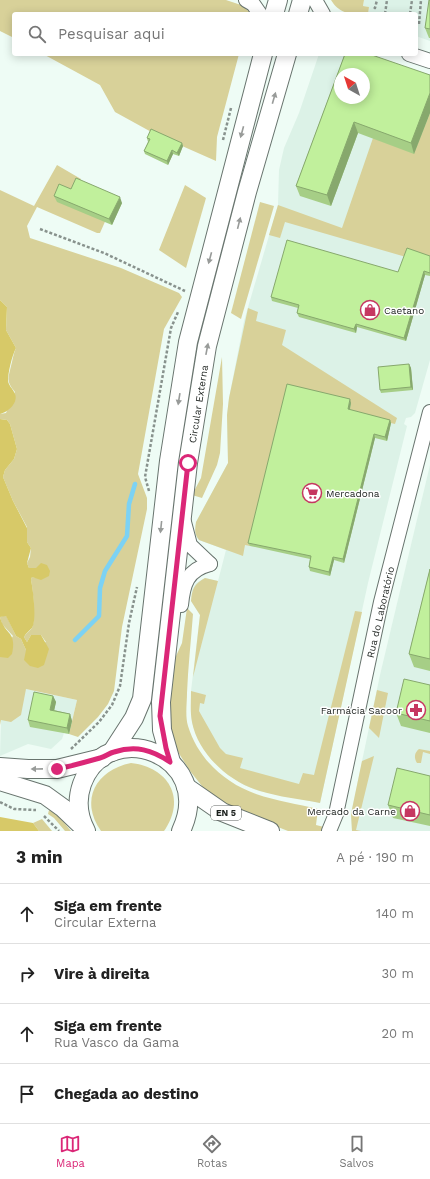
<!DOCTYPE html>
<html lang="pt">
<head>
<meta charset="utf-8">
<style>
	:root { --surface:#fff; --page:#f6f6f6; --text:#222; --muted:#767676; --line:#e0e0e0; --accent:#db2777 }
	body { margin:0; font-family:"Work Sans",sans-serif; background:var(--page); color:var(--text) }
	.compass { position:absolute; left:334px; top:68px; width:36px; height:36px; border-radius:50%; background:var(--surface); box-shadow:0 2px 10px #0003; rotate:321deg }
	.stop { position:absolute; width:12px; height:12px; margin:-9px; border:3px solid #db2777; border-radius:50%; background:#fff }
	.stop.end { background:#db2777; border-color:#fff; box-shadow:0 1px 4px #0008 }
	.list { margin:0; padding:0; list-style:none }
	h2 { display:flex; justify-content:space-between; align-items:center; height:52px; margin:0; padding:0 16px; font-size:17px }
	h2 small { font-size:13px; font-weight:400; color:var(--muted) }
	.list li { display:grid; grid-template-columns:26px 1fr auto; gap:12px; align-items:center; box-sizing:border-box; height:60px; padding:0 16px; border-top:1px solid var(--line) }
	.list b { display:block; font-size:15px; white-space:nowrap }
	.list p { margin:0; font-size:13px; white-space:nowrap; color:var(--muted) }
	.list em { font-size:13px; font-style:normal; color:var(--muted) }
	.icon { flex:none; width:22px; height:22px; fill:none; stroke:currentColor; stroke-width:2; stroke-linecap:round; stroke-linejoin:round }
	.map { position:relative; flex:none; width:430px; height:831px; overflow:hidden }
	.search { position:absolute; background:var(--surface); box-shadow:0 2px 10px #0003; left:12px; right:12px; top:12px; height:44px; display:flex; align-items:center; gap:10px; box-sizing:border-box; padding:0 14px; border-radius:4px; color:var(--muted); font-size:15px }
	.sheet { height:292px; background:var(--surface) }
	nav { display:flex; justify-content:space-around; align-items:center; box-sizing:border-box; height:56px; border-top:1px solid var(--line); background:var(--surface); font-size:11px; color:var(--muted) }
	nav a { display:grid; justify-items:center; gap:2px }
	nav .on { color:var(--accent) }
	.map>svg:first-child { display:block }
	.built { fill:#dcf2e7; fill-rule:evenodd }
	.green { fill:#d8d199 }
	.forest { fill:#d7c968 }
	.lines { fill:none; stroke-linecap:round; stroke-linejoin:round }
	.stream { stroke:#7cd2f4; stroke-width:4.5 }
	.minor-casing { stroke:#68746e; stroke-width:16 }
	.major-casing { stroke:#68746e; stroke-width:20 }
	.path { stroke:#88928d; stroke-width:2.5; stroke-dasharray:3 2; stroke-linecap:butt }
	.minor { stroke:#fff; stroke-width:14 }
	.major { stroke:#fff; stroke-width:18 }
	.wall { fill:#a6ce86 }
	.shaded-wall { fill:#87a86d }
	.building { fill:#c1f09c; stroke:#87a86d; fill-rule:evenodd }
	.oneway { fill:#989b99 }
	.route { stroke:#db2777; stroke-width:5 }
	.labels { text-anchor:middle; stroke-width:3; stroke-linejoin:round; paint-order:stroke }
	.shield { fill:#fff; stroke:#5f6361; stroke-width:1 }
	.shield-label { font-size:9px; font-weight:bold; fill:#1b201d }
	.poi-label { font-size:10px; fill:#1b201d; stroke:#fff; text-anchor:start }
	.street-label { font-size:10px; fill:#1b201d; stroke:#fff }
</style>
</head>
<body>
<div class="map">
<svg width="430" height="831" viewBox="0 0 430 831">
	<rect width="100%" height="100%" fill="#eefcf5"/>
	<!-- built -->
	<g class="built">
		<polygon points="364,0 430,0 430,41 416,36 416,14 368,14 369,7 363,6"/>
		<path d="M 319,54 L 360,54 L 430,260 L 430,360 L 415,413 L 411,417 L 406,418 L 404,424 L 407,426 L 368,583 L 320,803 L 259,791 L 244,785 L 228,775 L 208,755 L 199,741 L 192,723 L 191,691 L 200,615 L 191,601 L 192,590 L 196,583 L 205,578 L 218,581 L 226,550 L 199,540 L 195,535 L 196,522 L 228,463 L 227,415 L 229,398 L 244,321 L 278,205 L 279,170 L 284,148 L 299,113 ZM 340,74 L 364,74 L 364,98 L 340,98 Z"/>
		<polygon points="430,465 430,831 352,831 351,814 380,675"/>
		<polygon points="26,689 77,700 69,734 64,733 62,739 51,749 28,744 0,756 1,720"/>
	</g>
	<!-- green -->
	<g class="green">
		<polygon points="0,0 226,0 241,5 251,13 14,14 14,38 0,31"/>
		<path d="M 331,0 L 364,0 L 363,6 L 369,7 L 368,14 C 352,14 340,15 331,0 Z"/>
		<polygon points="43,54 239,54 217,137 216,161 155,134 115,112 100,85"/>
		<polygon points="430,113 430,260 406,257 285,222 280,238 269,235 278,205 342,228 373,138 414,153"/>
		<path d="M 57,165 L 81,179 L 78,184 L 115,199 L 100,233 L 97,233 L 37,207 L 27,226 L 30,238 L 121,268 L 179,293 L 182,297 L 164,329 L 138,474 L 147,498 L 147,509 L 122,627 L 114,691 L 108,704 L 98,717 L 78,737 L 69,734 L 77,700 L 26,689 L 21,715 L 11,722 L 1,720 L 0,725 L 0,657 L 13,636 L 2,624 L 0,617 L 6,615 L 16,636 L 21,639 L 26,650 L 46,642 L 41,635 L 31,635 L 27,642 L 24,637 C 26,633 30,631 32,628 C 36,619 33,589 31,580 L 32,577 L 38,578 L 36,568 L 29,568 L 27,563 L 30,557 L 31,548 L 27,542 L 27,527 L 13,501 L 3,477 L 5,470 L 14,459 L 17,449 L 10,424 L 7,420 L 0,419 L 0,414 L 6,413 L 15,392 C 6,381 8,379 11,366 C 13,359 13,355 16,348 L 6,330 L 7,307 L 0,300 L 0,190 L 34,206 Z"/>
		<polygon points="185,185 206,198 186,268 159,250"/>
		<polygon points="260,202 274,206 241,319 231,313"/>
		<path d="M 248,308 L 258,312 L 256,321 L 286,330 L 282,345 L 397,418 L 395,424 L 349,413 L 351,403 L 288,388 L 250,546 L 245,545 L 243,556 L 199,540 C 194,534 195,529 196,522 L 228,463 L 227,415 L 229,398 Z"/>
		<polygon points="222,357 223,404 220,453 217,465 202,498 192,495 201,478"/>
		<path d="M 205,578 L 218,581 L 193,677 L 200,615 L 191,601 C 192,589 194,584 205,578 Z"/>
		<path d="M 187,608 L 193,614 C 191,641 188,667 187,693 C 187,703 185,716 188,726 C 198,759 225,783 256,794 C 276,801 298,804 318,809 L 316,825 L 324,827 L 321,831 L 288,831 L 225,806 L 206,791 L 190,771 L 173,744 L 169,729 L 171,667 L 182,643 Z"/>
		<path d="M 355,611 L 362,612 L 320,803 C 300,799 279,797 260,791 C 229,782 198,754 192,722 C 190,712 191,701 191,691 L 206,695 L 204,704 L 200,703 L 199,711 L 220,748 L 226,754 L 243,758 L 240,768 L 299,784 L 303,773 L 314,775 Z"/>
		<polygon points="377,690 388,693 379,738 369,728"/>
		<path d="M 419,749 L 430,751 L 430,754 L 423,752 L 421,763 L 417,763 C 414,758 414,753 419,749 Z"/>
		<polygon points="374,756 356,830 361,831 352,831 351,814 362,761"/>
		<path d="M 131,763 C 168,767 187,798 164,831 L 101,831 C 79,800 96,770 131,763 Z"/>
		<polygon points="49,810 57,814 71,831 65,831 54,818 48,814"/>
		<polygon points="42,819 52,831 39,831 33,823"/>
	</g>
	<!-- forest -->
	<g class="forest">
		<path d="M 0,300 L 7,307 L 6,330 L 16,348 C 12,356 8,372 8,381 C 9,386 12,388 14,392 C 20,401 9,412 0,414 Z"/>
		<path d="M 0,419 L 7,420 L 10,424 L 17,449 L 14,459 L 5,470 L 3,477 L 13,501 L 27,528 L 27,542 L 31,548 L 27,563 L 29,568 L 36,568 L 41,563 L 47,565 L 50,571 L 49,576 L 41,580 L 32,577 L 31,580 C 33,589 37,620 32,628 C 29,631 26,633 24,637 L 27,642 L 31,635 L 41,635 L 49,649 L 44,665 L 38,668 L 30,666 L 24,660 L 26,650 L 21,639 L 16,636 L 6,616 L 0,617 C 5,636 17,630 12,654 L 8,658 L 0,657 Z"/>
		<polygon points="0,817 33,823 39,831 0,831"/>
	</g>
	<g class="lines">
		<!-- stream -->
		<polyline class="stream" points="75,640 99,616 100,588 105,571 127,536 129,504 135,484"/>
		<!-- minor casing -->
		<g class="minor-casing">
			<g id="minor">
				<polyline points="246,0 253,4 260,14"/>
				<polyline points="315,0 323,14"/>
				<polyline points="409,54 430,61"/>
				<polyline points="184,522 190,545 210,564"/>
				<path d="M 181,605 C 183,584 187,570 210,564"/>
				<polyline points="329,831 336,814 381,602 430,412"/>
			</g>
		</g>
		<!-- major casing -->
		<g class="major-casing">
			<g id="major">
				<polyline points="274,14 278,0"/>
				<polyline points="298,14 302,0"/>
				<polyline points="112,752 134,718 142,699 169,461 188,342 263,54"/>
				<polyline points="171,762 162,730 161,702 188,463 207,346 247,192 287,54"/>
				<polyline points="0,767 28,769 57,769 102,758"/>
				<polyline points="0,781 45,795 63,808 83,827"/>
				<polyline points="186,787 222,812 270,831"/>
				<path d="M 86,831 C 78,816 76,801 82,784 C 107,715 217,754 181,831"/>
			</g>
		</g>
		<!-- path -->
		<g class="path">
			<polyline points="374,7 375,8 377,0"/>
			<polyline points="385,14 387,0"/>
			<polyline points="410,14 412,0"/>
			<polyline points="419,24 421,0"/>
			<polyline points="223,140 231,108"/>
			<polyline points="40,229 104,253 185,291"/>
			<polyline points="149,491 145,477 171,328 178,312"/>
			<polyline points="71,749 99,722 112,705 120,686 129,623 137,587"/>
			<polyline points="0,802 14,809 36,810"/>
			<polyline points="44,816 59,831"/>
		</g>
		<!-- minor -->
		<use href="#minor" class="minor"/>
		<!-- major -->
		<use href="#major" class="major"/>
	</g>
	<!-- wall -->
	<g class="wall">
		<polygon points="430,0 430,38 429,38 425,28"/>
		<polygon points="345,54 430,75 430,113 414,154 358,133 331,206 300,196 296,186"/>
		<polygon points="147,138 182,143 183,146 179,156 173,154 168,165 145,154 144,151 148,142"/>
		<polygon points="71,189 122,203 112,225 57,202 54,196"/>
		<polygon points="430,256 430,276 425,275 406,341 357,327 356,333 299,317 297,313 298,308 272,301 271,297 398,272"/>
		<polygon points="409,364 411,368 413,390 381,393 380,390"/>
		<polygon points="351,403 350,410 390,420 391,423 387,441 375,438 344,563 334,560 330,576 310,571 309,567 310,559 250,546 248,543"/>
		<polygon points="430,569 430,671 414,667 409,654"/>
		<polygon points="430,685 430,733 401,726 396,713"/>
		<polygon points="53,696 56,702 54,710 70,714 72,721 69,734 30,727 28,720"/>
		<polygon points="430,776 430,826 393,818 388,805"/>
	</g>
	<!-- shaded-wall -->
	<g class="shaded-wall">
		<polygon points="430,93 430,113 414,154 411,143"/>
		<polygon points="354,122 358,133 331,206 327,195"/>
		<polygon points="182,143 183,146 179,156 177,153"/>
		<polygon points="172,150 173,154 168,165 167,161"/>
		<polygon points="120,197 122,203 112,225 109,219"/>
		<polygon points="424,271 425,275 406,341 404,338"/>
		<polygon points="356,324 357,327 356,333 354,329"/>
		<polygon points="409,364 411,368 413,390 411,387"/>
		<polygon points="350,399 351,403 349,413 348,409"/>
		<polygon points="390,420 391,423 387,441 385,437"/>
		<polygon points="374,434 375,438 344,563 343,559"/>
		<polygon points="333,557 334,560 330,576 329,572"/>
		<polygon points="53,696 56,702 53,716 50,710"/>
		<polygon points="70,714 72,721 69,734 67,728"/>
	</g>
	<!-- building -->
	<g class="building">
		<polygon points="429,0 430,0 430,29 425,28"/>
		<path d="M 345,54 L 369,54 L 430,75 L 430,93 L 411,143 L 354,122 L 327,195 L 296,186 ZM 340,74 L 364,74 L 364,98 L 340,98 Z"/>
		<polygon points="151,129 182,143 177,153 172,150 167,161 144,151 150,139 147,138"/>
		<polygon points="76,178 120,197 109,219 54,196 59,184 71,189"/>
		<polygon points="287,240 398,272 407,248 430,256 430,273 424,271 404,338 356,324 354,329 297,313 299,305 271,297"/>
		<polygon points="409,364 411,387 380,390 378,367"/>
		<polygon points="287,384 350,399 348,409 390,420 385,437 374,434 343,559 333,557 329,572 309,567 311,556 248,543"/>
		<polygon points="430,569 430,659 409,654"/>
		<polygon points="404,679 430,685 430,721 396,713"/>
		<polygon points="34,692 53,696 50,710 70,714 67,728 28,720"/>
		<polygon points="397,768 430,776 430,815 388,805"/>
	</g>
	<!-- one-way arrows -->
	<defs><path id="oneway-solid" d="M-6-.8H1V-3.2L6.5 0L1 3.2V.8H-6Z"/></defs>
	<g class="oneway">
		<use href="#oneway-solid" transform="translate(274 98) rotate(-74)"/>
		<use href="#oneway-solid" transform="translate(242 132) rotate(105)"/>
		<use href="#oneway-solid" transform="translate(239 223) rotate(-76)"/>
		<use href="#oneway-solid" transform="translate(210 258) rotate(105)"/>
		<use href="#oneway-solid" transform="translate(207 349) rotate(-79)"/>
		<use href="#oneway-solid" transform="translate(179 399) rotate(99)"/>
		<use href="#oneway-solid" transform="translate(161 527) rotate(96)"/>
		<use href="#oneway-solid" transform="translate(37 769) rotate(179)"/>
	</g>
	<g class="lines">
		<!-- route -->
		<path class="route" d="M 57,769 C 72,766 86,762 100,758 C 105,757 109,753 114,752 C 136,745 152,750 170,762 L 166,748 L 160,716 L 188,463"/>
	</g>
	<!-- icons -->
	<defs>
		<g id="shop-ring" transform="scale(1)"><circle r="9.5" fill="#fff" stroke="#c63761" stroke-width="1.5"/><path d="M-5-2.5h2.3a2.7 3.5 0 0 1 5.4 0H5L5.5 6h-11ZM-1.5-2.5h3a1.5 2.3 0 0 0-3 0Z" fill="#c63761"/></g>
		<g id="supermarket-ring" transform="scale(1)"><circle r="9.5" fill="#fff" stroke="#c63761" stroke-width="1.5"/><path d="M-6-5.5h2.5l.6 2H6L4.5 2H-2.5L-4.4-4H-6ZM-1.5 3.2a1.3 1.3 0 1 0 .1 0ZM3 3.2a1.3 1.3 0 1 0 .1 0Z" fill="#c63761"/></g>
		<g id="pharmacy-ring" transform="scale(1)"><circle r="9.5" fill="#fff" stroke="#c63761" stroke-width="1.5"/><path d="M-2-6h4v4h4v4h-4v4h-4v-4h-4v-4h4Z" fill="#c63761"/></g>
	</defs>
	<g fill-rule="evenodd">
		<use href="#shop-ring" x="370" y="310"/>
		<use href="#supermarket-ring" x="312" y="493"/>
		<use href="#pharmacy-ring" x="416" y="710"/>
		<use href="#shop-ring" x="410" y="811"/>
	</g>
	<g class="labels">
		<!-- shield labels -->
		<rect class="shield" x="211" y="806" width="30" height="14" rx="3"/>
		<g class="shield-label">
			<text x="226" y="816">EN 5</text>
		</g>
		<!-- poi labels -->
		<g class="poi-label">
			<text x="384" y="314">Caetano</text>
			<text x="326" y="497">Mercadona</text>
			<text x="402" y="714" text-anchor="end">Farmácia Sacoor</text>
			<text x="396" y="815" text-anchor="end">Mercado da Carne</text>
		</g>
		<!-- street labels -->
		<g class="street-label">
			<text transform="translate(198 404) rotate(-81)" y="4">Circular Externa</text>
			<text transform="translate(380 612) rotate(-77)" y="4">Rua do Laboratório</text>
		</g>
	</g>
</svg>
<svg class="compass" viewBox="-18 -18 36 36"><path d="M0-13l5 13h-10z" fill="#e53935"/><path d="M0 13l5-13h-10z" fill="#767676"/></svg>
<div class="stop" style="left:188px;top:463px"></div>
<div class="stop end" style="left:57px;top:769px"></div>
<div class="search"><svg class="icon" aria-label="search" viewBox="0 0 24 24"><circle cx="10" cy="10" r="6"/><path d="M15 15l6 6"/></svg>Pesquisar aqui</div>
</div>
<section class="sheet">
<h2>3 min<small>A pé · 190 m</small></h2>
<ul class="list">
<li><svg class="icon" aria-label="ahead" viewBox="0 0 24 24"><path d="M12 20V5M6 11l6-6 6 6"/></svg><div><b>Siga em frente</b><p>Circular Externa</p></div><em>140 m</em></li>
<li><svg class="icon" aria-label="right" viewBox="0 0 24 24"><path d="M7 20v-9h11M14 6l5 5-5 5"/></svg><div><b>Vire à direita</b></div><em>30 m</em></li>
<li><svg class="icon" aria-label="ahead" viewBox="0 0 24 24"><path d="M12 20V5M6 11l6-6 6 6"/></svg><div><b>Siga em frente</b><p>Rua Vasco da Gama</p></div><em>20 m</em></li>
<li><svg class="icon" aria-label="arrive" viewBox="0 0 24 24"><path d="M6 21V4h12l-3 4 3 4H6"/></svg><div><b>Chegada ao destino</b></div></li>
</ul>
</section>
<nav>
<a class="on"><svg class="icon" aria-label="map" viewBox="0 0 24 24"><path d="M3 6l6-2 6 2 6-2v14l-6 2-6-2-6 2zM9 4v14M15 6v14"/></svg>Mapa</a>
<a><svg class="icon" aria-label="directions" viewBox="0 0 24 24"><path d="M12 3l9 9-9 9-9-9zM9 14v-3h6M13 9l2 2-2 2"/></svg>Rotas</a>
<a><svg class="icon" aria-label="saved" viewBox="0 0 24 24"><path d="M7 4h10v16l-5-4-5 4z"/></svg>Salvos</a>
</nav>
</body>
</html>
